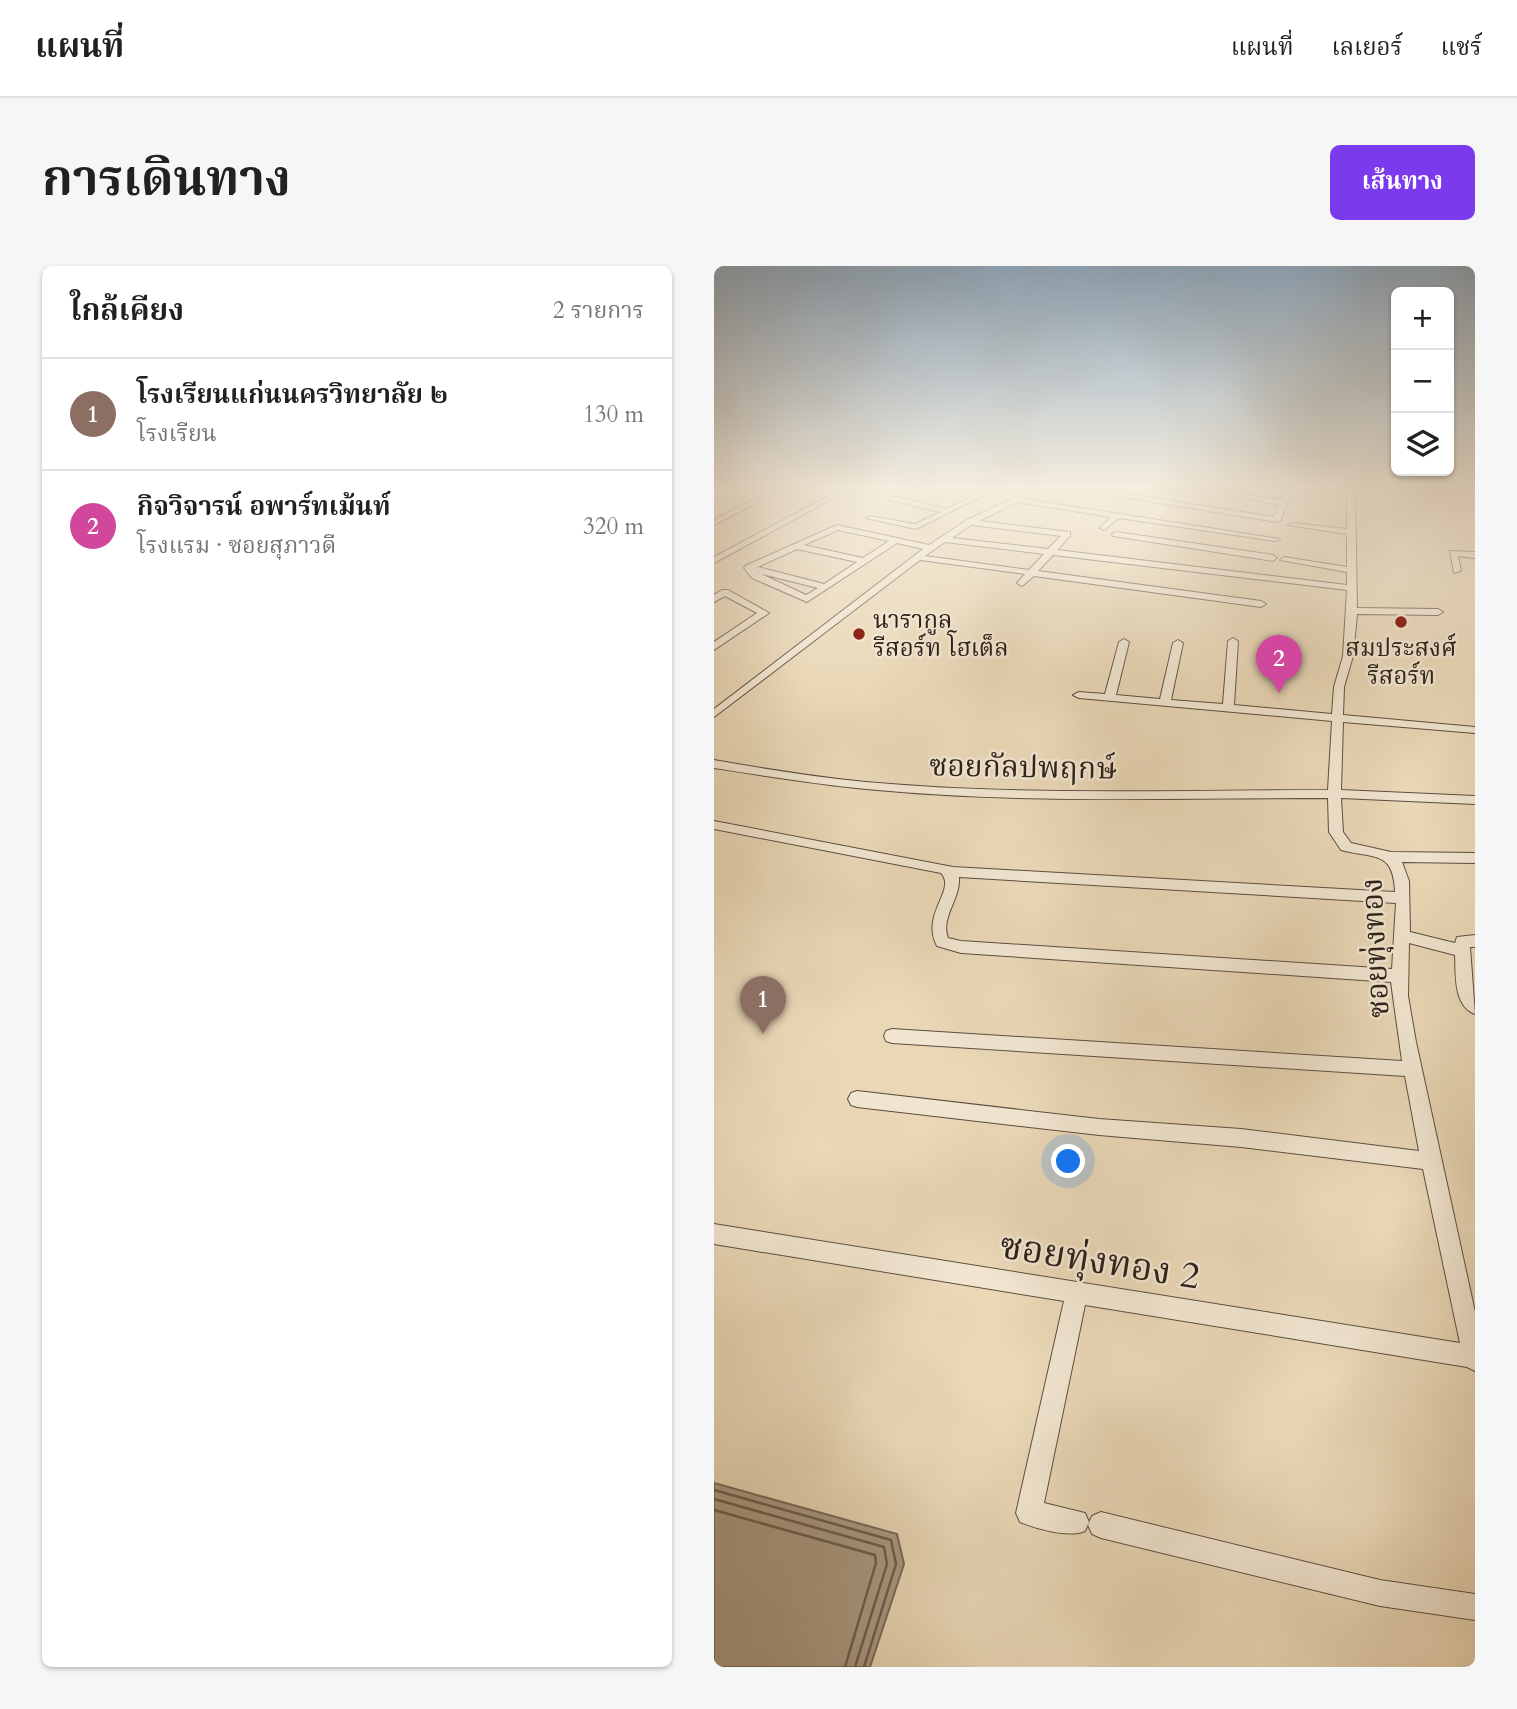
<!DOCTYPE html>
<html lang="th">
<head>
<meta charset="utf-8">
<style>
	:root { --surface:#fff; --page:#f6f6f6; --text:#202124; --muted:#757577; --line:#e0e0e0; --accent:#7c3aed }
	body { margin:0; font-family:Cardo,"Noto Serif Thai",serif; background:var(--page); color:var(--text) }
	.controls { position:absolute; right:21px; top:21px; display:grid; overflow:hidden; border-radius:10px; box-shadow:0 2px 5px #0004 }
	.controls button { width:63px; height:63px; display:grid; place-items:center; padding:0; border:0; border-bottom:2px solid var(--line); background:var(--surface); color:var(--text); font:35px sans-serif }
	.you { position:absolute; left:355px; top:896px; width:24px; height:24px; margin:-18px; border:5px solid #fff; border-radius:50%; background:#1a73e8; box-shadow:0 0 0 10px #1a73e833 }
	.badge { display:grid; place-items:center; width:46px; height:46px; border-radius:50%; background:var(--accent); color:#fff; font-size:23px; font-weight:700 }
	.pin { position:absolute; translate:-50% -58px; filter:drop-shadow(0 2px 4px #0008) }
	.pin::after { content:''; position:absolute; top:37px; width:24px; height:21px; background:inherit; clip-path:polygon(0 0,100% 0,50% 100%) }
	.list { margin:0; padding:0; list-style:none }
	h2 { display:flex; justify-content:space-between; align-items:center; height:91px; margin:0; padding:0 28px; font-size:30px }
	h2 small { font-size:23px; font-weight:400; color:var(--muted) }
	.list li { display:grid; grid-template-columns:46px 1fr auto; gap:21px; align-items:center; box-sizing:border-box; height:112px; padding:0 28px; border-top:2px solid var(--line) }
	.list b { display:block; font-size:26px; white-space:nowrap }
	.list p { margin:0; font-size:23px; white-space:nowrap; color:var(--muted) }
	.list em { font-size:23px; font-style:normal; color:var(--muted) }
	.icon { flex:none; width:38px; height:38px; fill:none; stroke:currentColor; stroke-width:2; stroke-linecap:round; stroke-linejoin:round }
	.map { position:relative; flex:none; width:761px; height:1401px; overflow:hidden; border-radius:10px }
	header { display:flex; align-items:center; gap:42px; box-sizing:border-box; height:98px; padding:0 35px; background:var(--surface); border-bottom:2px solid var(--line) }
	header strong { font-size:33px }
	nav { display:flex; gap:38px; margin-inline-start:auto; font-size:24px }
	.intro { display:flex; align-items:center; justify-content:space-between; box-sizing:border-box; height:168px; padding:0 42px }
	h1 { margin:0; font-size:49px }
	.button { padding:18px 32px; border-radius:10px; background:var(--accent); color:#fff; font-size:24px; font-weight:700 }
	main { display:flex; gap:42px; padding:0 42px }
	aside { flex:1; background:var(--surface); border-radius:10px; box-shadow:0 2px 5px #0004 }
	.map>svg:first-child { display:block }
	.water { fill:#a99981; stroke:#776958; stroke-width:2 }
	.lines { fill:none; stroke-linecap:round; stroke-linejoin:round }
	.shore { stroke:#6b5d4e; stroke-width:2.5 }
	.minor-casing { stroke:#5c4e41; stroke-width:2 }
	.minor { fill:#f1e5d0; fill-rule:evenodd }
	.poi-dot { fill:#8f2418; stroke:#f1e5d0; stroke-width:2.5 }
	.labels { text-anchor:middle; stroke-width:5; stroke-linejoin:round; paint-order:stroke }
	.far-poi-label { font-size:24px; fill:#2d211a; stroke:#f1e5d0; text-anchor:start }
	.street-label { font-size:30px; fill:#2d211a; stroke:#f1e5d0 }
	.near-street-label { font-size:37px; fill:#2d211a; stroke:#f1e5d0 }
</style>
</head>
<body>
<header>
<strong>แผนที่</strong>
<nav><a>แผนที่</a><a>เลเยอร์</a><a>แชร์</a></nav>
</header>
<div class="intro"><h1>การเดินทาง</h1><a class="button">เส้นทาง</a></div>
<main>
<aside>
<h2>ใกล้เคียง<small>2 รายการ</small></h2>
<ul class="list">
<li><span class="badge" style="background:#8d6e63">1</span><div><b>โรงเรียนแก่นนครวิทยาลัย ๒</b><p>โรงเรียน</p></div><em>130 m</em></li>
<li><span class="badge" style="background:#d1479c">2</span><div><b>กิจวิจารน์ อพาร์ทเม้นท์</b><p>โรงแรม · ซอยสุภาวดี</p></div><em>320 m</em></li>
</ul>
</aside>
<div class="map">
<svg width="761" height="1401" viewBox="0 0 761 1401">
	<rect width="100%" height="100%" fill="#e9d7b6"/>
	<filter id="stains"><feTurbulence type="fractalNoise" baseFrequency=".00286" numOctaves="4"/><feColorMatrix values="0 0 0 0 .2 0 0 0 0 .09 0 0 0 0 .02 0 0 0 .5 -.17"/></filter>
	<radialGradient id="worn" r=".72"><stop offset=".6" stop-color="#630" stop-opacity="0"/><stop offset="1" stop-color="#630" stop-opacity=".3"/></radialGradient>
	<!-- water -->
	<polygon class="water" points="0,1217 183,1268 190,1298 156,1401 0,1401"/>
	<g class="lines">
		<!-- shore -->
		<g class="shore">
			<polyline points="0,1224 177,1274 182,1298 150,1401"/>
			<polyline points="0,1233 170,1281 173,1298 141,1401"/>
			<polyline points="0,1244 161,1289 162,1297 131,1401"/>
		</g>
		<!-- minor casing -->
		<g class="minor-casing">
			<g id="minor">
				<polygon points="63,221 72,221 0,259 0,254"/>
				<polygon points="131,221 140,221 0,297 0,291"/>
				<polygon points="229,221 240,221 261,229 277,221 287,221 202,263 152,252 156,250 201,258 227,246 175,234 178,230 233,243 255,232"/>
				<path d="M 322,221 L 332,221 L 310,233 L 566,273 L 562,275 L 405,252 L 390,264 L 386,262 L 397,251 L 303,236 L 265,255 L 356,266 L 356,270 L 343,284 L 633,319 L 633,306 L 566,294 L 570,291 L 633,301 L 633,268 L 574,259 L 578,257 L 633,263 L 633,221 L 641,221 L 643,342 L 724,343 L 729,346 L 724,349 L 643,348 L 639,390 L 630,421 L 629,449 L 761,461 L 761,467 L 629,456 L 627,524 L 761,530 L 761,538 L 627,532 L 629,566 L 637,577 L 677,586 L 761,587 L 761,597 L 688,596 L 695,615 L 696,666 L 741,677 L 743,671 L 761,669 L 761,681 L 756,681 L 761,748 C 739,740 742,708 741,689 L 695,677 L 694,730 L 702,776 L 761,1046 L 761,1105 L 753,1101 L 371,1039 L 330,1237 L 371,1247 L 375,1256 L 371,1265 C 354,1272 323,1263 306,1256 L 302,1247 L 350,1035 L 0,978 L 0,958 L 746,1077 L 709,903 L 527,881 L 385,869 L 143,841 L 137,839 L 134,833 L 137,827 L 143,825 L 385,853 L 527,863 L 705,885 L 691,810 L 178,777 L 172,775 L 170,770 L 172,765 L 178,763 L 688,795 L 677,716 L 247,687 L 223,680 C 206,648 243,624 227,607 L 0,563 L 0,555 L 239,601 L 681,626 C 679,584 661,593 627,584 L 615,566 L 614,532 C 460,532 305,538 152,523 C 101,518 51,510 0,502 L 0,494 C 51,503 101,511 152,516 C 305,530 460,524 614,524 L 618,455 L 365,432 L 359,429 L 365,426 L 391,428 L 405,376 L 410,373 L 415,376 L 402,429 L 446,433 L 459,377 L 464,374 L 469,377 L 457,434 L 509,438 L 514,375 L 519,372 L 524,375 L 520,439 L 618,448 L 620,421 L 629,390 L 633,324 L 339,289 L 324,305 L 547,335 L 552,338 L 547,341 L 320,310 L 308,320 L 303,317 L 311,308 L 206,294 L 0,451 L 0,443 L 209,283 L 183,277 L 93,336 L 38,312 L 30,302 L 31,300 L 123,259 L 215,279 L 253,254 ZM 257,259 L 347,270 L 334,283 L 238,272 ZM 124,264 L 175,275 L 149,292 L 90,279 ZM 231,276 L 330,288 L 315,304 L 211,290 ZM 83,283 L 143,296 L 110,318 L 44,301 L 39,303 ZM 43,306 L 44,307 L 104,322 L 92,329 ZM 245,611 L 682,637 L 678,703 L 247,675 L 234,672 C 226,651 247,633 245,611 Z"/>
				<polygon points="347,221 367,221 560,251 565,239 468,221 487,221 566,234 571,221 579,221 567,254 563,256"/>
				<polygon points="402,266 559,289 563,292 559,295 399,270 398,268"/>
				<polygon points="736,285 761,286 761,292 744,290 747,305 740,307"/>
				<polygon points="8,324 14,324 55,347 0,384 0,376 43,347 11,330 0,336 0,329"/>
				<polygon points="387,1246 666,1314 761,1328 761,1354 666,1340 387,1272 378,1268 374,1259 378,1250"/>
			</g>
		</g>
		<!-- minor -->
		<use href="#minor" class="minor"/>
	</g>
	<!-- sky -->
	<linearGradient id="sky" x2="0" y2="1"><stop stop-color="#8fa9bf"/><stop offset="0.53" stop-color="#f5edde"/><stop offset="1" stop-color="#f5edde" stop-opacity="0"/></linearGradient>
	<rect width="761" height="417" fill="url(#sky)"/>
	<!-- markers -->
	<g class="poi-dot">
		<circle cx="687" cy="356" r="7"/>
		<circle cx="145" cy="368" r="7"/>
	</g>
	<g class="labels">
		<!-- far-poi labels -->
		<g class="far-poi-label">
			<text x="159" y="362">นารากูล<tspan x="159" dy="28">รีสอร์ท โฮเต็ล</tspan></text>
			<text x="687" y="390" text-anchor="middle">สมประสงศ์<tspan x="687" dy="28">รีสอร์ท</tspan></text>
		</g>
		<!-- street labels -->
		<g class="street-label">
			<text transform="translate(309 501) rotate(1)" y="10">ซอยกัลปพฤกษ์</text>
			<text transform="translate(661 682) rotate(-93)" y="10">ซอยทุ่งทอง</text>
		</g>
		<!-- near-street labels -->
		<g class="near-street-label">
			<text transform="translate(386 994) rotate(9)" y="13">ซอยทุ่งทอง 2</text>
		</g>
	</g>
	<rect width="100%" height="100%" filter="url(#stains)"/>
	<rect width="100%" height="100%" fill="url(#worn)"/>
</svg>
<div class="controls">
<button>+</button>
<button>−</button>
<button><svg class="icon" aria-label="layers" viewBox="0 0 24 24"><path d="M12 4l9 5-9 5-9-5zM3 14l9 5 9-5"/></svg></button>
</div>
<div class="you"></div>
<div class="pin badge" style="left:49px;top:768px;background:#8d6e63">1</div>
<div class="pin badge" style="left:565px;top:427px;background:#d1479c">2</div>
</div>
</main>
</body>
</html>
